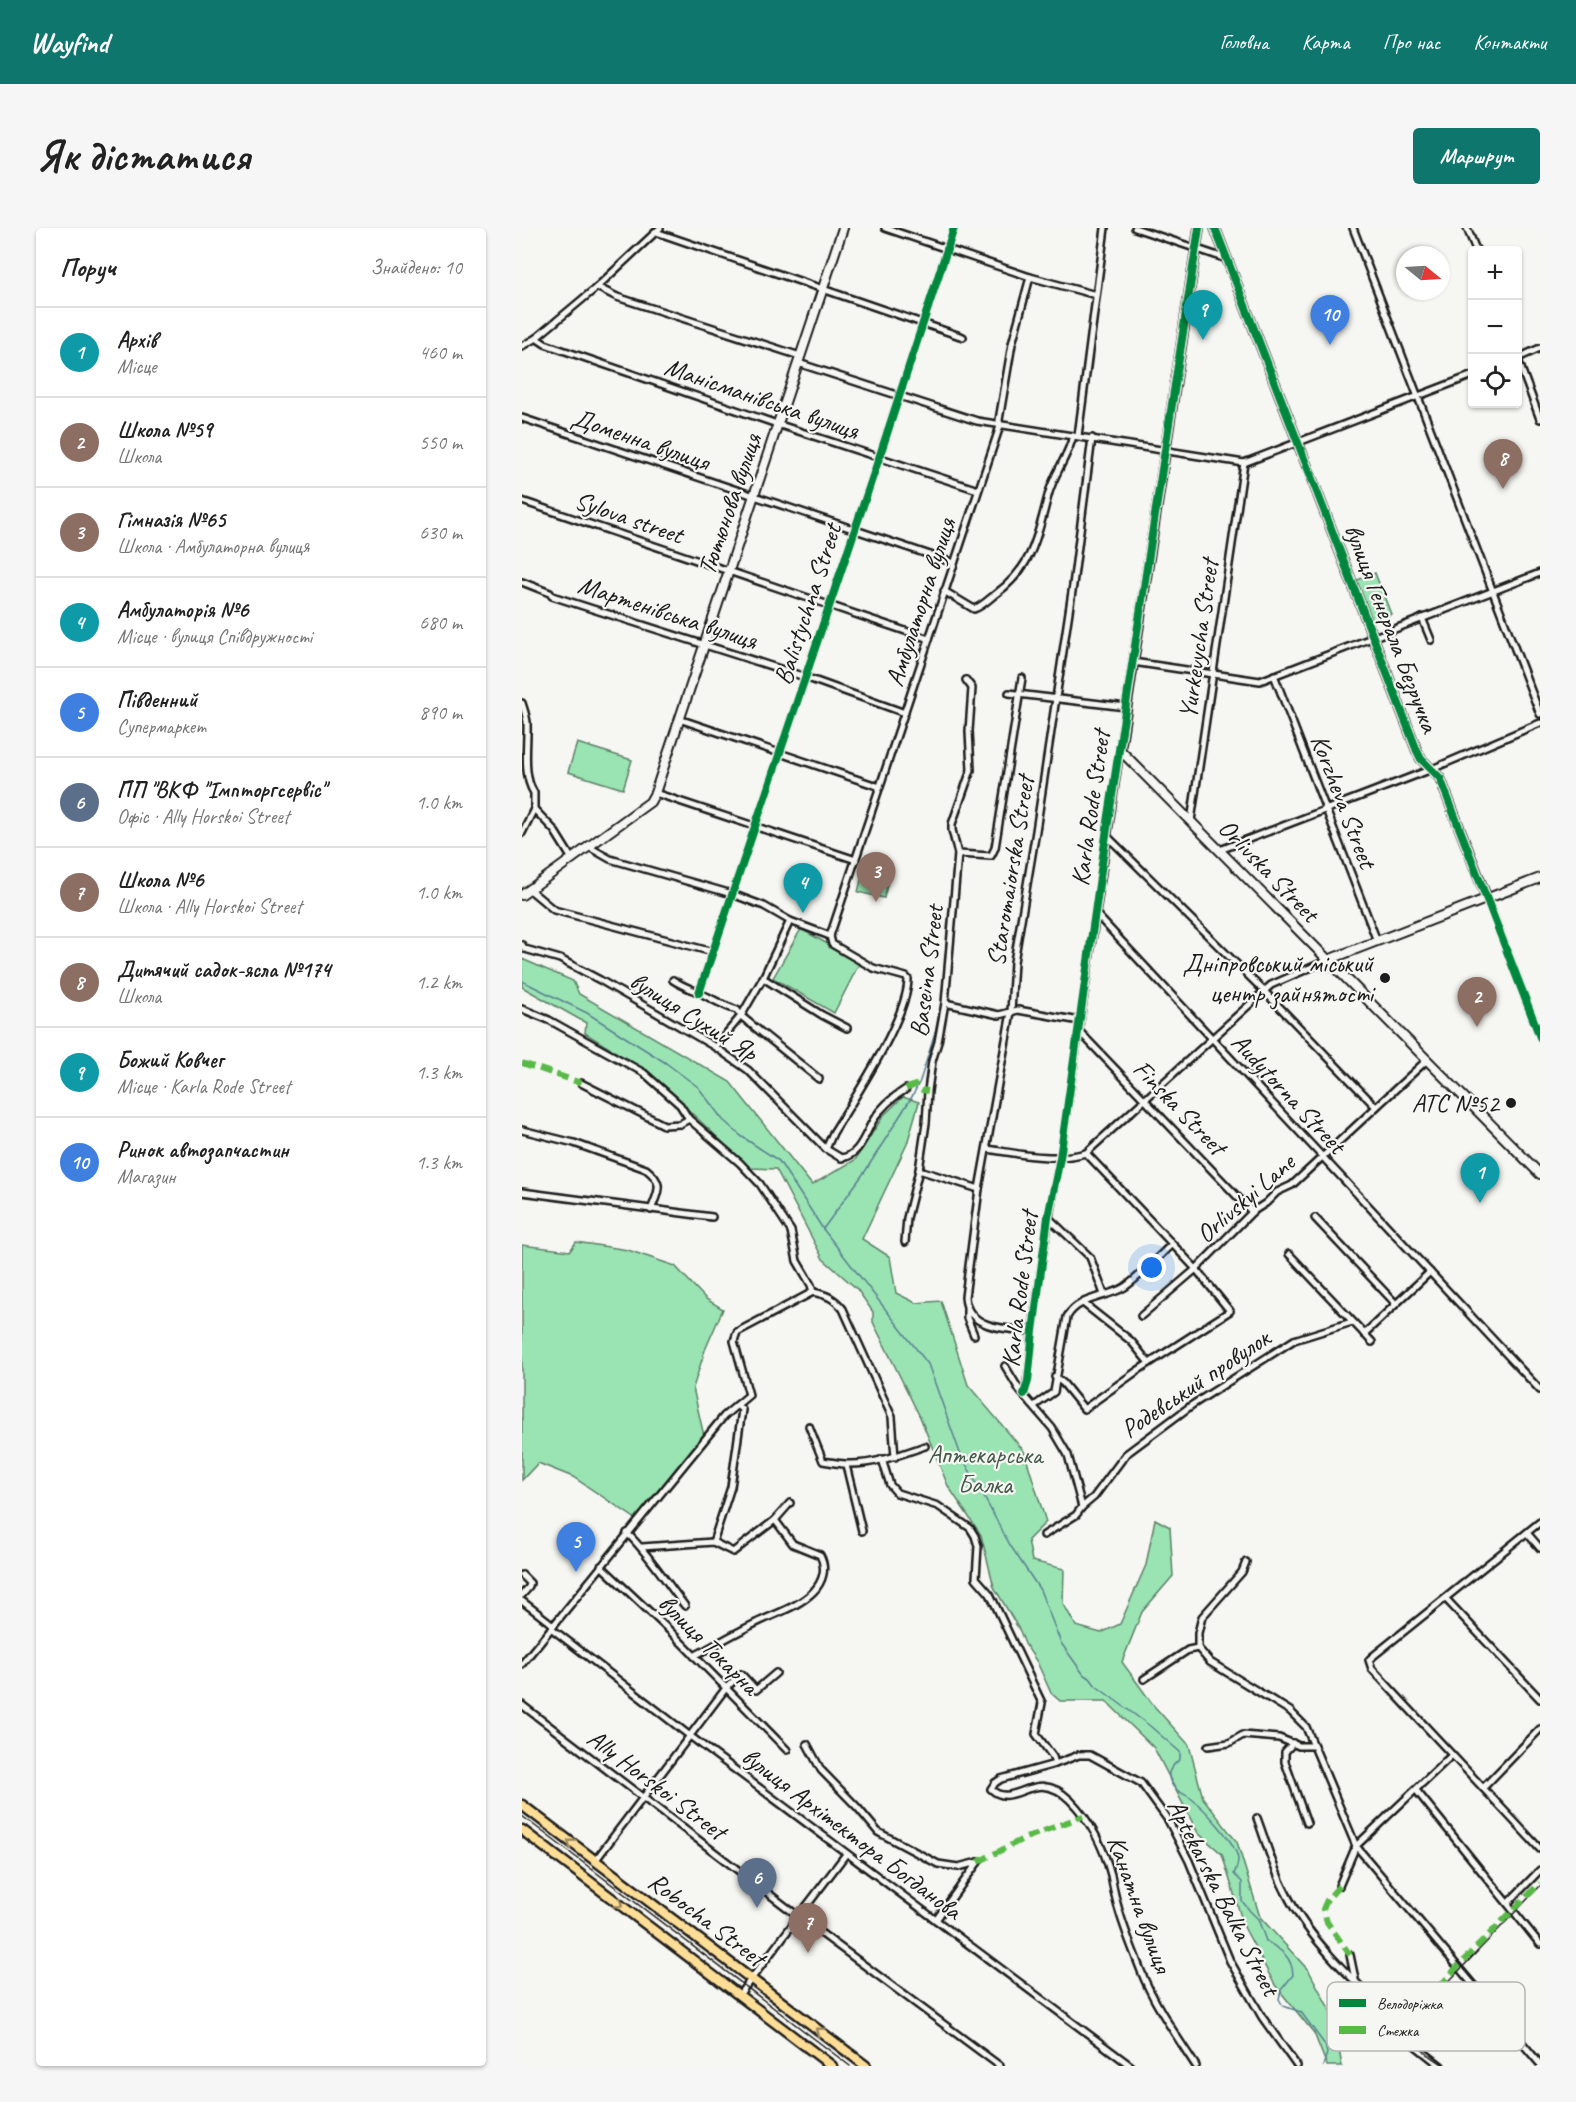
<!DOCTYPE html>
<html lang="uk">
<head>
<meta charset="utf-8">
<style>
	:root { --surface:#fff; --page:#f6f6f6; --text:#222; --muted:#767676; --line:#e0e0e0; --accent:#0f766e }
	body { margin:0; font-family:Caveat,sans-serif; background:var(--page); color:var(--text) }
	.controls { position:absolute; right:18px; top:18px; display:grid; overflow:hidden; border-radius:6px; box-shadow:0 2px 4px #0004 }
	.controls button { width:54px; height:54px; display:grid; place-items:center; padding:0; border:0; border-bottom:2px solid var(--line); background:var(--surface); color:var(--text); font:30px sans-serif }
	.compass { position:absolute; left:874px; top:18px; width:54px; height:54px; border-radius:50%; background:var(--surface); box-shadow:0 2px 4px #0004; rotate:108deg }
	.you { position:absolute; left:630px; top:1040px; width:21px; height:21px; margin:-15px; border:4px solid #fff; border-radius:50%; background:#1a73e8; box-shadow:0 0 0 9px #1a73e833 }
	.badge { display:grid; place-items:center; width:39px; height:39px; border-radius:50%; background:var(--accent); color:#fff; font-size:20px; font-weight:700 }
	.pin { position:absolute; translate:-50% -50px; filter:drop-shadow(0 2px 3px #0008) }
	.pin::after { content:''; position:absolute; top:32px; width:21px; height:18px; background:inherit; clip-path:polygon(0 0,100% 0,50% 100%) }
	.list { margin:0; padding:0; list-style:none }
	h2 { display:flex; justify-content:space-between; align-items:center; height:78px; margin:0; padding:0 24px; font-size:26px }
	h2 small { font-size:20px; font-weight:400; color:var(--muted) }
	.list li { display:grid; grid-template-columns:39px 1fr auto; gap:18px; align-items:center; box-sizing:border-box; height:90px; padding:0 24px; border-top:2px solid var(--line) }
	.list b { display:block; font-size:22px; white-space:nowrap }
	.list p { margin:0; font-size:20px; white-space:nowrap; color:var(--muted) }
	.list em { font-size:20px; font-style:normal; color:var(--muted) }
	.icon { flex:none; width:33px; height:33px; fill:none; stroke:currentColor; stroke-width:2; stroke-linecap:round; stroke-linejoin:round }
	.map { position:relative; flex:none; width:1018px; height:1838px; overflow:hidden; border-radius:6px }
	header { display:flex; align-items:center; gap:36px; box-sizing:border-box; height:84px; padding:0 30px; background:var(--accent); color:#fff }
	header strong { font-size:28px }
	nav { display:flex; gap:33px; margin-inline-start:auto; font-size:21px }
	.intro { display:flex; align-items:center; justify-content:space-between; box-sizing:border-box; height:144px; padding:0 36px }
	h1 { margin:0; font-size:42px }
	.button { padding:15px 27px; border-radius:6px; background:var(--accent); color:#fff; font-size:21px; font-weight:700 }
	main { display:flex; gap:36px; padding:0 36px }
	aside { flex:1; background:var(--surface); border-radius:6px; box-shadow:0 2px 4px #0004 }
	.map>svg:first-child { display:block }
	.green { fill:#9ae3b2; stroke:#5b8067; stroke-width:1.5 }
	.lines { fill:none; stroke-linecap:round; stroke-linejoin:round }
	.stream { stroke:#588092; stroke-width:1.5 }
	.street-casing { stroke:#1c1c1c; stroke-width:10 }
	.secondary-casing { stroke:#1c1c1c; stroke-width:12 }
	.primary-casing { stroke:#1c1c1c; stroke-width:13 }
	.street { stroke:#f6f6f2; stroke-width:5 }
	.secondary { stroke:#f6f6f2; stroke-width:8 }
	.primary { stroke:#fedd96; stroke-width:8 }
	.tram { stroke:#1c1c1c; stroke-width:1.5 }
	.quiet { stroke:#58b947; stroke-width:6; stroke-dasharray:12 6; stroke-linecap:butt }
	.cycleway-casing { stroke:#f6f6f2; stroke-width:11 }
	.cycleway { stroke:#00873e; stroke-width:8 }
	.oneway { stroke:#98865f }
	.poi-dot { fill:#1c1c1c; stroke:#f6f6f2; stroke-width:2 }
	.labels { text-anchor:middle; stroke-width:4.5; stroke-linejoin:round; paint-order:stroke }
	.street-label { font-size:26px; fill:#1c1c1c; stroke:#f6f6f2 }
	.poi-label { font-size:26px; fill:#1c1c1c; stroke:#f6f6f2; text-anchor:end }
	.park-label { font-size:26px; fill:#425849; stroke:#f6f6f2 }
	.key { fill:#f6f6f2; stroke:#b5b5b2; stroke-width:1.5 }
	.key-label { font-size:16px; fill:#1c1c1c }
</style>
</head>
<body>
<header>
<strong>Wayfind</strong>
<nav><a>Головна</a><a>Карта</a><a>Про нас</a><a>Контакти</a></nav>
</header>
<div class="intro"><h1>Як дістатися</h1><a class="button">Маршрут</a></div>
<main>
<aside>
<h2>Поруч<small>Знайдено: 10</small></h2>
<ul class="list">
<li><span class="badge" style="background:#0f9aa8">1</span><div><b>Архів</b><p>Місце</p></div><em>460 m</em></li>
<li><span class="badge" style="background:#8d6e63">2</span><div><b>Школа №59</b><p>Школа</p></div><em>550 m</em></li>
<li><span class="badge" style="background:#8d6e63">3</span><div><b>Гімназія №65</b><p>Школа · Амбулаторна вулиця</p></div><em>630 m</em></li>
<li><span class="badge" style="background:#0f9aa8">4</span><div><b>Амбулаторія №6</b><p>Місце · вулиця Співдружності</p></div><em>680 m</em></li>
<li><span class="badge" style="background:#3f7fe0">5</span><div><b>Південний</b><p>Супермаркет</p></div><em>890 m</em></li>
<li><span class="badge" style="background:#5c6f8a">6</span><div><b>ПП &quot;ВКФ &quot;Імпторгсервіс&quot;</b><p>Офіс · Ally Horskoi Street</p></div><em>1.0 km</em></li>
<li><span class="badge" style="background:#8d6e63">7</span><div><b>Школа №6</b><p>Школа · Ally Horskoi Street</p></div><em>1.0 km</em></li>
<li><span class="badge" style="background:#8d6e63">8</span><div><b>Дитячий садок-ясла №174</b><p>Школа</p></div><em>1.2 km</em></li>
<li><span class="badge" style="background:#0f9aa8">9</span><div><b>Божий Ковчег</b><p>Місце · Karla Rode Street</p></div><em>1.3 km</em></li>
<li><span class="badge" style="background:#3f7fe0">10</span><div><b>Ринок автозапчастин</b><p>Магазин</p></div><em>1.3 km</em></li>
</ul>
</aside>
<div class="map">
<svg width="1018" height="1838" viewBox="0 0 1018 1838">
	<rect width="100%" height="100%" fill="#f6f6f2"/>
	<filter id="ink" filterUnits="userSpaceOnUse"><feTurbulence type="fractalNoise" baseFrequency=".0167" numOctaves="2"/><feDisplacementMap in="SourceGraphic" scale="12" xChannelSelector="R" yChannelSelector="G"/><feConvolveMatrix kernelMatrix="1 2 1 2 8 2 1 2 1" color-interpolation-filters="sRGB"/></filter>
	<g filter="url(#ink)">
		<!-- green -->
		<g class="green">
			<polygon points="853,345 869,386 848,394 833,353"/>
			<polygon points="55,515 110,532 101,561 46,544"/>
			<polygon points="340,648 366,654 362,670 336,664"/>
			<polygon points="279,701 338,734 312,785 251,750"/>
			<polygon points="0,731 51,753 57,766 208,854 290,957 333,932 362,887 381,869 397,874 385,916 340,1011 368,1029 374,1065 394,1075 419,1073 446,1157 502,1223 524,1294 506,1312 510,1333 542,1341 541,1375 554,1398 579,1405 598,1396 624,1337 633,1291 648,1299 651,1348 620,1384 600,1434 632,1478 667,1517 681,1570 715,1614 738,1689 787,1743 811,1788 820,1838 805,1838 792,1805 753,1757 722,1699 700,1626 676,1605 632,1520 584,1473 538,1473 529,1465 515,1434 503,1416 498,1403 472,1359 459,1307 426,1258 398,1189 351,1094 351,1084 335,1061 301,1031 254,941 228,940 126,844 63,805 64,795 0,759"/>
			<polygon points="54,1014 106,1022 153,1038 184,1071 201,1081 183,1122 171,1160 182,1208 114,1291 51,1249 16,1235 0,1252 0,1017 48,1023"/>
		</g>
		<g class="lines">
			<!-- stream -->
			<g class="stream">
				<path d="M 0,753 L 65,785 L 144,835 L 176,859 L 201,892 L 219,908 L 257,933 L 301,1001 L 406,1136 L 438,1225 L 488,1317 L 518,1362 L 539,1415 L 562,1447 L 568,1450 L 574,1458 L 628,1498 L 658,1524 L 658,1531 C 654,1535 648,1539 647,1545 C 646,1562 661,1564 671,1572 C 684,1583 715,1615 716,1632 C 716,1637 714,1641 712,1646 L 720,1654 L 720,1673 L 728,1683 L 736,1691 L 744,1713 C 759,1722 770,1728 771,1747 L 759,1762 L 757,1771 L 761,1778 L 779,1784 L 803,1817 L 805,1825 L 801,1838"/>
				<polyline points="301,1001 344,942 391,867 398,853 415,799"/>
			</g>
			<!-- street casing -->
			<g class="street-casing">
				<g id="street">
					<polyline points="363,0 508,49 574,67"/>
					<polyline points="613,0 705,31"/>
					<polyline points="831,0 1018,486"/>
					<polyline points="945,0 954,22"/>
					<polyline points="134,4 441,109"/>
					<polyline points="75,59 95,69 278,128"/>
					<polyline points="14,110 23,116 255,196 456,262"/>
					<polyline points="0,118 14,110 75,59 138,0"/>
					<polyline points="996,130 1018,120"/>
					<polyline points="996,132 1018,191"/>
					<polyline points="276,135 455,193 722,235 951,147"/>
					<polyline points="0,190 432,335"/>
					<polyline points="556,208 583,0"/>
					<polyline points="0,273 407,411"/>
					<polyline points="0,354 28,365 30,368 283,449 383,485"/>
					<path d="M 422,363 L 452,381 C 461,378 468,370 475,365 C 511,338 515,309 526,268 C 531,247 546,229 551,208"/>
					<polyline points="900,390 909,412"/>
					<polyline points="611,434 738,453 1018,345"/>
					<polyline points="752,447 855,713"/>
					<polyline points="487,465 604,479"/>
					<path d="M 0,475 C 2,481 4,487 5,494 C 6,516 0,547 12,565 L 12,581 L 32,602 L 50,631"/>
					<polyline points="157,491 358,559"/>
					<polyline points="133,565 334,632"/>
					<polyline points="669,593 722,235"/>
					<polyline points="0,605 12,581"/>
					<polyline points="584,607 742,763 854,879"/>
					<polyline points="67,619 88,631 210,666 242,678 268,693 308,708"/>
					<polyline points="698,622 910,541 1018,495"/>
					<polyline points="436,626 430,602 430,596 449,542 447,503 450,460 444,452"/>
					<polyline points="8,662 32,682 191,724"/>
					<polyline points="965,671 1018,809"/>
					<polyline points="574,686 1018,1162"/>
					<polyline points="308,708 478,198 477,192 490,116 508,49"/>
					<path d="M 0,717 L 3,721 L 38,731 L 78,752 L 193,819 L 226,842 L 304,921 L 319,930 C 338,928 343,905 352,891 C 360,878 371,869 384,861"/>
					<polyline points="241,750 300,787 325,800"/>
					<path d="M 151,752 C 160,758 169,761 178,765 C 191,771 201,778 215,782 L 219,788 L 297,851"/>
					<polyline points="177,765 357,230 432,0"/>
					<polyline points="423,775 477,787 496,782 558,793"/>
					<polyline points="0,781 27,792 122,845 158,877 167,891 218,935 238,956 269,1003 275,1033 289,1057 291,1064"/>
					<polyline points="557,803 730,984"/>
					<polyline points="193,819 219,788 241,750 268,693"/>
					<polyline points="59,855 142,897 158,896 167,891"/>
					<path d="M 0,902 L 52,915 L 124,941 C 143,956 136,963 129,982"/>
					<path d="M 304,921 L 311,905 C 332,871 386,789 386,751 L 384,749 L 351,740 L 310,716 L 308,708"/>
					<path d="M 465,921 C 499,926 531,934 564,925 L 749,757 L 806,732"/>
					<polyline points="397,942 457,961"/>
					<polyline points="0,964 190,989"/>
					<polyline points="526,989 568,1029 582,1066"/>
					<polyline points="793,990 874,1076"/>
					<polyline points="383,1014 385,990 397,942 404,895 406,863 410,833 416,814 423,775 436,626 469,628 473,620 500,450"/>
					<polyline points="767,1026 850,1114"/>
					<path d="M 291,1064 C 305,1067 312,1070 321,1081 L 370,1189 L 373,1229"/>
					<polyline points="561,1075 609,1113 627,1135"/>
					<polyline points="445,1081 445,1090 452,1107"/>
					<polyline points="619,1088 674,1041 730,984 744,975 755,964 770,957 905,832"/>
					<path d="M 511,1103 C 487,1101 445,1102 443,1069 L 457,961 L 489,784 L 492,734 L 514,603 L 551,357 L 570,210"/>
					<polyline points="842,1106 908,1044"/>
					<polyline points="483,1138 498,1163 530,1200 546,1227 560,1279"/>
					<polyline points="533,1149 541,1155 562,1181 615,1143 708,1083 674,1041 564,925"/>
					<path d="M 502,1166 C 509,1144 508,1121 511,1098 C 519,1042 526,986 538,930 L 598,522"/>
					<path d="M 512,1178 L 532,1164 L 545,1089 C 556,1069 583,1070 601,1060 C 615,1052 637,1028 650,1016"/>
					<path d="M 287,1198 L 301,1233 C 308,1234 317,1236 324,1236 C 351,1237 378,1227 403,1218"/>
					<polyline points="360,1231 368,1257 375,1265 416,1278 448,1300 453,1308 456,1318 454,1350 468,1366 520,1475 514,1506 531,1529 533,1536 557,1527 568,1527 619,1555 646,1592 667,1633 708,1733 740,1789 775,1838"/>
					<polyline points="324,1237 340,1303"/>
					<polyline points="1018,1294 850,1429 847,1432 850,1441 1018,1621"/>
					<path d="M 105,1305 C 127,1326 144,1354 163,1378"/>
					<polyline points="1005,1305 1018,1320"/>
					<polyline points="522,1307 554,1287 560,1279 572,1269 604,1226 670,1177 772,1112 830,1094"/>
					<polyline points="191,1314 209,1259 220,1182 215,1177 227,1167 212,1113 215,1104 291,1064"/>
					<polyline points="120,1319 191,1314 211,1324 253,1292 268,1275"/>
					<polyline points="724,1334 720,1344 680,1389 676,1405 676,1420 688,1434 768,1483 784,1499 834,1618 1018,1836"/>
					<polyline points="79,1338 147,1402 265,1522"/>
					<polyline points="0,1347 8,1355 7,1359 0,1367"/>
					<polyline points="924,1371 1018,1471"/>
					<polyline points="0,1373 31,1397"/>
					<polyline points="29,1400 168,1508 609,1838"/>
					<path d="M 172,1428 C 193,1417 213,1405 234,1395 C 252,1386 276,1379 291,1364 C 301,1354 305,1340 298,1327 L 271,1316 L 253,1292"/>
					<polyline points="0,1436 202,1188 215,1177"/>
					<polyline points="622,1451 666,1422 676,1420"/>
					<polyline points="0,1477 276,1688 478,1838"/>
					<polyline points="771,1515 763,1524 763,1534 785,1595"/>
					<polyline points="285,1516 299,1542 336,1580 356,1604 416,1636 436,1639 456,1634"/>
					<polyline points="686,1518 707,1515 721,1507 757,1510 777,1518 792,1518"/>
					<path d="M 533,1536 L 479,1551 L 473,1555 L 469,1561 C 492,1583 513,1537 548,1572 C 568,1592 582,1620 589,1647 C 591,1658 593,1669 596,1679 C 602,1701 611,1722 619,1743 C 633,1778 654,1807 674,1838"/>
					<polyline points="961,1560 1018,1501"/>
					<polyline points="894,1562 1018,1716"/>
					<path d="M 735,1590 C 744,1614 751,1640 763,1663 C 790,1718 840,1760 884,1801 L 886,1810 L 890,1815 L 919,1838"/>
					<polyline points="73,1633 204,1460 219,1446 234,1462 254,1445"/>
					<polyline points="817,1658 834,1618 930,1527"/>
					<polyline points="986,1675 1018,1642"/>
					<polyline points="414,1692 456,1634"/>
					<polyline points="828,1727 833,1751"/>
					<polyline points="217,1767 324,1626"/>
				</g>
			</g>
			<!-- secondary casing -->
			<g class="secondary-casing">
				<g id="secondary">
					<polyline points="677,0 598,522 1018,946"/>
					<polyline points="693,0 895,523 899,531 918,550 965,671"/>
					<polyline points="0,667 128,574 133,565 321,0"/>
					<polyline points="806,732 1018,650"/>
				</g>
			</g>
			<!-- primary casing -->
			<g class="primary-casing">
				<g id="primary">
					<polyline points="0,1577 344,1838"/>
					<polyline points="0,1602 310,1838"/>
				</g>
			</g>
			<!-- street -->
			<use href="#street" class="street"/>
			<!-- secondary -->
			<use href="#secondary" class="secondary"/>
			<!-- primary -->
			<use href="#primary" class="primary"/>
			<!-- tram -->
			<g class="tram">
				<polyline points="0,1588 328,1838"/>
				<path d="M 923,1838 C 908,1827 882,1815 888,1794 L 1018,1658"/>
			</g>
			<!-- quiet -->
			<g class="quiet">
				<polyline points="0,835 59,855"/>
				<polyline points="384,861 393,857 400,862 406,863"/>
				<polyline points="456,1634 501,1611 561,1588"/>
				<polyline points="817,1658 805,1672 801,1681 805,1694 828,1727"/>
				<polyline points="884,1801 891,1788 936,1738 1018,1655"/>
			</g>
			<!-- cycleway casing -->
			<g class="cycleway-casing">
				<g id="cycleway">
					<polyline points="693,0 895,523 899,531 918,550 1018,809"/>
					<polyline points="177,765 357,230 432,0"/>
					<polyline points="502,1166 506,1153 511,1103 526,989 538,930 584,607 677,0"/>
				</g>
			</g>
			<!-- cycleway -->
			<use href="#cycleway" class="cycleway"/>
		</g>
		<!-- one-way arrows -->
		<defs><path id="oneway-chevron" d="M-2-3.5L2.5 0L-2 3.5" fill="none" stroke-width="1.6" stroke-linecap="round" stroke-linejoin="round" transform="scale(1.5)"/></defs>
		<g class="oneway">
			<use href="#oneway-chevron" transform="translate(49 1615) rotate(-143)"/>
			<use href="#oneway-chevron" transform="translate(97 1676) rotate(37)"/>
			<use href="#oneway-chevron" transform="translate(297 1803) rotate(-143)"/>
		</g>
	</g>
	<!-- markers -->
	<g class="poi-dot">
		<circle cx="863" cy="750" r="6"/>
		<circle cx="989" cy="875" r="6"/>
	</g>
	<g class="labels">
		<!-- street labels -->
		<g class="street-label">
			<text transform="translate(240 170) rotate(19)" y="9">Манісманівська вулиця</text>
			<text transform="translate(119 211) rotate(19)" y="9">Доменна вулиця</text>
			<text transform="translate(207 276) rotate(-71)" y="9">Тютюнова вулиця</text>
			<text transform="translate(107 289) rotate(19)" y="9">Sylova street</text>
			<text transform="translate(398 374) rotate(-72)" y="9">Амбулаторна вулиця</text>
			<text transform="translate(285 376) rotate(-72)" y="9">Balistychna Street</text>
			<text transform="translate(146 384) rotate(18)" y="9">Мартенівська вулиця</text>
			<text transform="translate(870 400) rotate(69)" y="9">вулиця Генерала Безручка</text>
			<text transform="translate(676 411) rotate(-82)" y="9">Yurkevycha Street</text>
			<text transform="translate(822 573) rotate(69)" y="9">Korzheva Street</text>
			<text transform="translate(568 580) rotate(-82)" y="9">Karla Rode Street</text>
			<text transform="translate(747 642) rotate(46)" y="9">Orlivska Street</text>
			<text transform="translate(488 643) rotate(-81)" y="9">Staromaiorska Street</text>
			<text transform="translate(404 743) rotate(-83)" y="9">Baseina Street</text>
			<text transform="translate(172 788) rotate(32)" y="9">вулиця Сухий Яр</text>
			<text transform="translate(767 865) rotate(47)" y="9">Audytorna Street</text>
			<text transform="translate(658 879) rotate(46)" y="9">Finska Street</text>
			<text transform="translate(723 970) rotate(-41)" y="9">Orlivskyi Lane</text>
			<text transform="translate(497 1061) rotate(-83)" y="9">Karla Rode Street</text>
			<text transform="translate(673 1155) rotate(-34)" y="9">Родевський провулок</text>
			<text transform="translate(187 1416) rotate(45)" y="9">вулиця Токарна</text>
			<text transform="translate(135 1556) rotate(37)" y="9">Ally Horskoi Street</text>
			<text transform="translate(330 1605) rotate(37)" y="9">вулиця Архітектора Богданова</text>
			<text transform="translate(702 1669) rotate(63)" y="9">Aptekarska Balka Street</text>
			<text transform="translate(618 1676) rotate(70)" y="9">Канатна вулиця</text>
			<text transform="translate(185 1691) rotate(37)" y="9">Robocha Street</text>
		</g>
		<!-- poi labels -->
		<g class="poi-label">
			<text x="851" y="744">Дніпровський міський<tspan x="851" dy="30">центр зайнятості</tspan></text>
			<text x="977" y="884">АТС №52</text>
		</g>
		<!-- park labels -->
		<g class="park-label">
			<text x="463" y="1235">Аптекарська<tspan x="463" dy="30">Балка</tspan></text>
		</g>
	</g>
	<!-- legend -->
	<rect x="805" y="1754" width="198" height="69" rx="9" class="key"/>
	<rect x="817" y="1771" width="27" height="8" fill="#00873e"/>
	<rect x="817" y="1798" width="27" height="8" fill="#58b947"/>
	<g class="key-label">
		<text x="855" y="1781">Велодоріжка</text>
		<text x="855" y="1808">Стежка</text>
	</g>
</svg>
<div class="controls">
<button>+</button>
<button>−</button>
<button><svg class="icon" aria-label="locate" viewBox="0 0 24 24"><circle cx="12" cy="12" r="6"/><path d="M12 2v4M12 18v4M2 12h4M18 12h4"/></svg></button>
</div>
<svg class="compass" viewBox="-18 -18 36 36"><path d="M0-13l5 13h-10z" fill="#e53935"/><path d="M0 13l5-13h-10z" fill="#767676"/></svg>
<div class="you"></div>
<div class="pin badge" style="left:958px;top:975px;background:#0f9aa8">1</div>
<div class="pin badge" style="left:955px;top:799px;background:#8d6e63">2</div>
<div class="pin badge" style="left:354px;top:674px;background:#8d6e63">3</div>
<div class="pin badge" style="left:281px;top:685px;background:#0f9aa8">4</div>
<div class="pin badge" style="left:54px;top:1344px;background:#3f7fe0">5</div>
<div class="pin badge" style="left:235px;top:1680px;background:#5c6f8a">6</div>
<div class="pin badge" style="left:286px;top:1725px;background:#8d6e63">7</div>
<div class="pin badge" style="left:981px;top:261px;background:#8d6e63">8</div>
<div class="pin badge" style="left:681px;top:112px;background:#0f9aa8">9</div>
<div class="pin badge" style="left:808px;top:117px;background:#3f7fe0">10</div>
</div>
</main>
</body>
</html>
